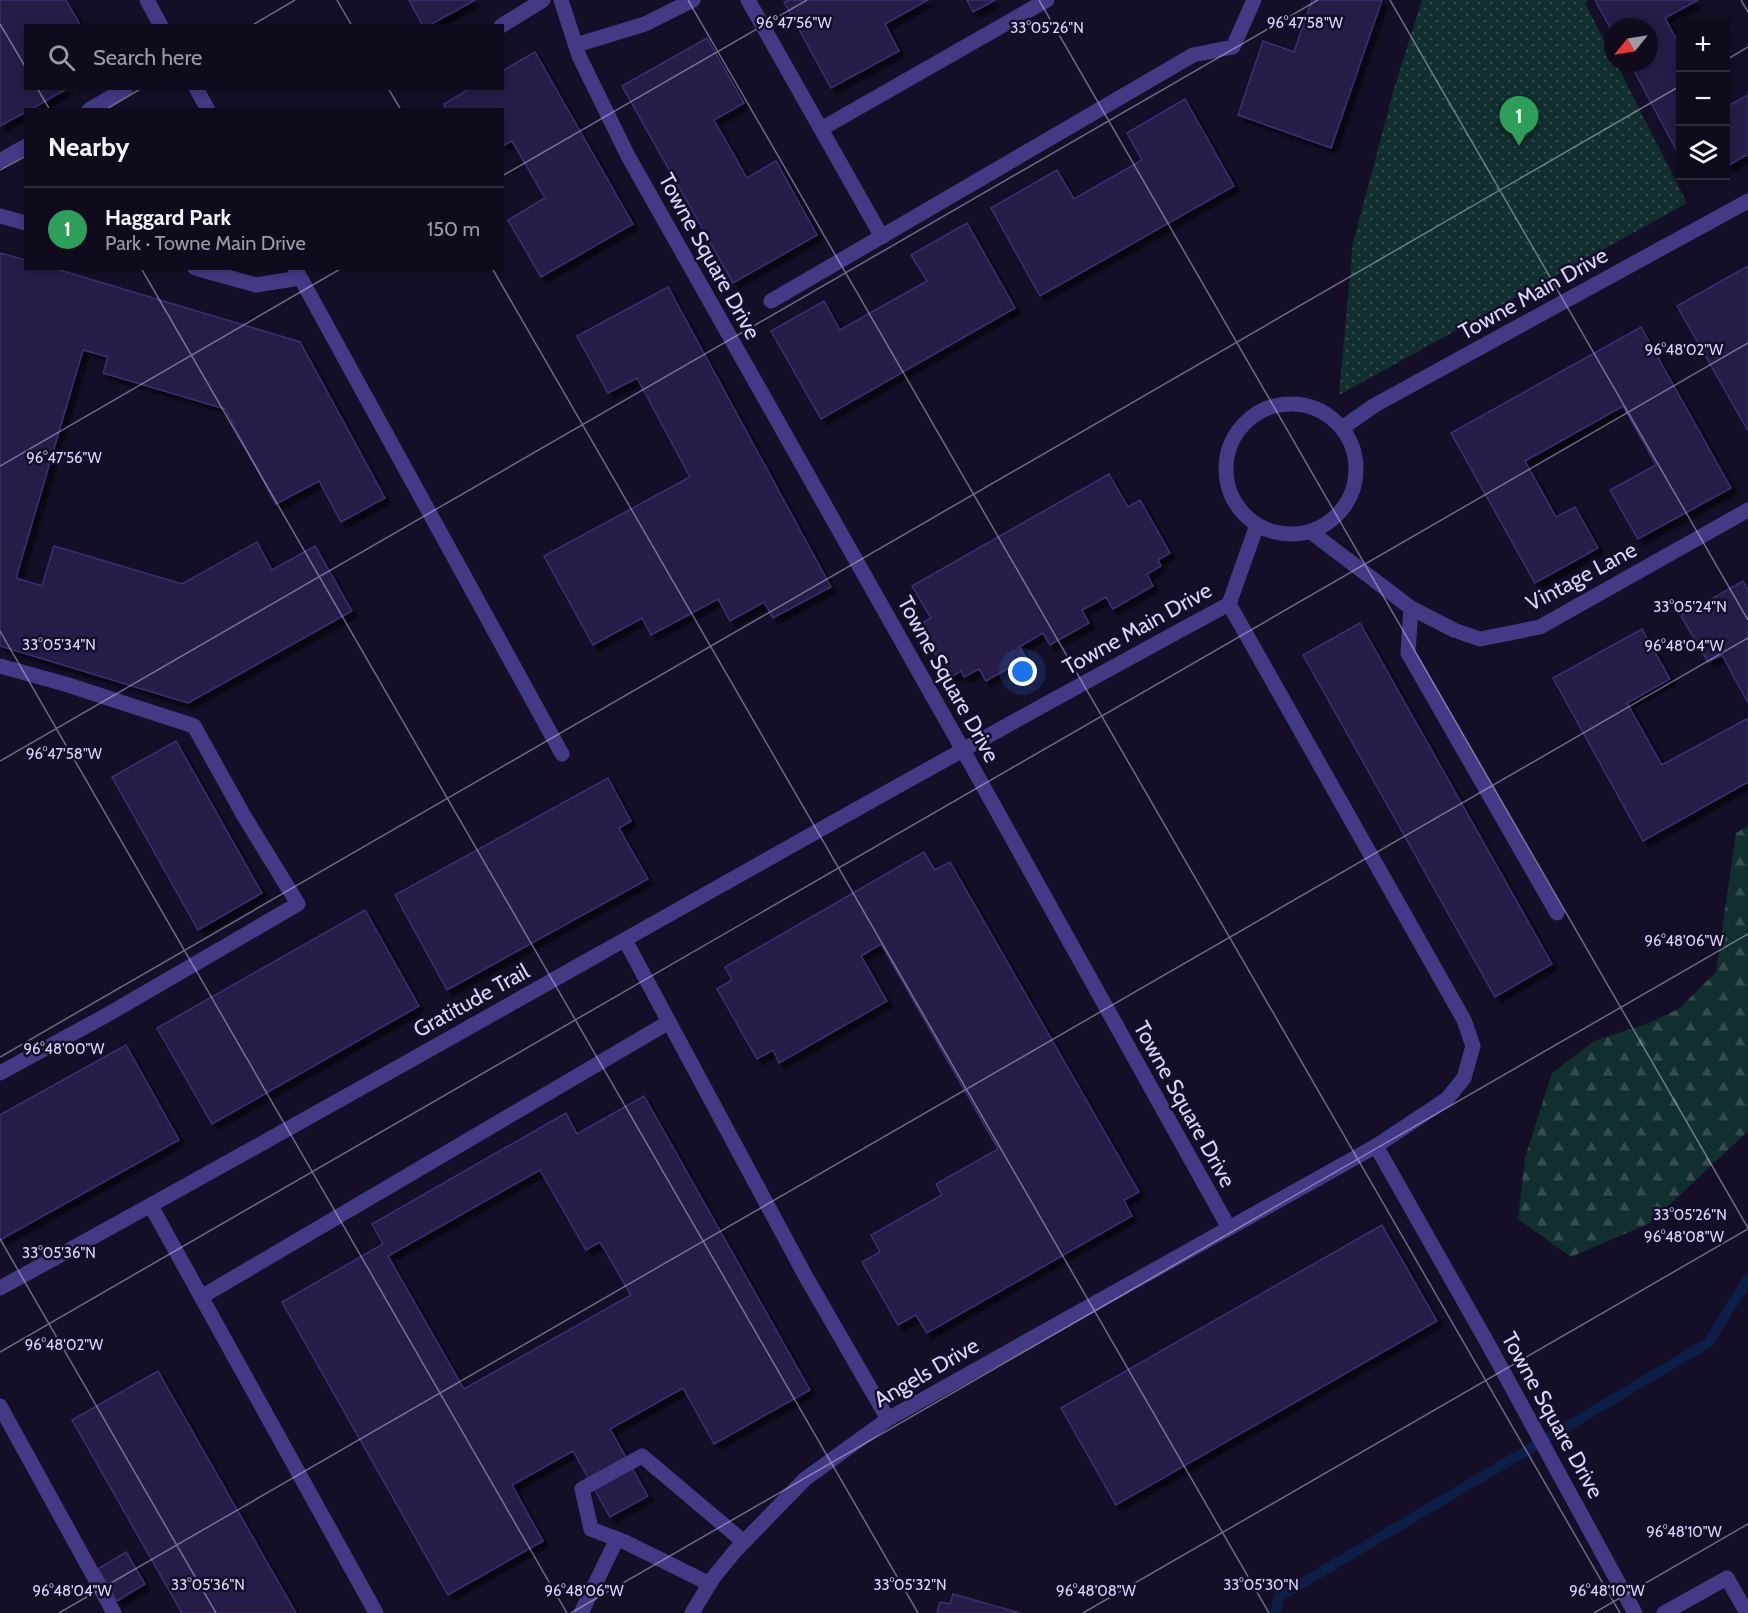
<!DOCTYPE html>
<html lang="en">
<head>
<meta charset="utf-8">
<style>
	:root { --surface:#0f0b1c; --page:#1d1929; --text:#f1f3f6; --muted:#9b9ba3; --line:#2f2b3b; --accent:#01d5fd }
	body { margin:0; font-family:Cabin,sans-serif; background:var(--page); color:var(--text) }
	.controls { position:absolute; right:18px; top:18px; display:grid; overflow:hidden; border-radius:0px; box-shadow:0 3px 9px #0003 }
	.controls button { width:54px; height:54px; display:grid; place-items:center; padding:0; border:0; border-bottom:2px solid var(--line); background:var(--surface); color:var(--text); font:30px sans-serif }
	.compass { position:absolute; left:1604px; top:18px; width:54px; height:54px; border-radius:50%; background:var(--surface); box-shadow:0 3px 9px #0003; rotate:240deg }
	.you { position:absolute; left:1023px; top:672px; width:21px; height:21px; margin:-15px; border:4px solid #fff; border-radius:50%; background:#1a73e8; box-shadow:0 0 0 9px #1a73e833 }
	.badge { display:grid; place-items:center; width:39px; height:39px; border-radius:50%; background:var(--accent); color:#fff; font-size:20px; font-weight:700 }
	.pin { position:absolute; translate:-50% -50px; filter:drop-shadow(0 2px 3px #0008) }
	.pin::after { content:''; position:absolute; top:32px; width:21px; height:18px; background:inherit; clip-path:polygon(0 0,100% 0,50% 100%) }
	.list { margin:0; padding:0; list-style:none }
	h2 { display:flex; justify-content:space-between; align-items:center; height:78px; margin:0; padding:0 24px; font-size:26px }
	h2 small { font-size:20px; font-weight:400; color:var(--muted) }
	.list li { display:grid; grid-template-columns:39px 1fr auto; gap:18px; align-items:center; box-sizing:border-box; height:84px; padding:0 24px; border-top:2px solid var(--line) }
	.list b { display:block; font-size:22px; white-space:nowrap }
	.list p { margin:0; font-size:20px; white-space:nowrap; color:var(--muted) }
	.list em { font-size:20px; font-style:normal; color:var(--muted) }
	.icon { flex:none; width:33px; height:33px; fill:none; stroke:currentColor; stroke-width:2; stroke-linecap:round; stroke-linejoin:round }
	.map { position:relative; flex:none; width:1748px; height:1613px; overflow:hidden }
	.search { position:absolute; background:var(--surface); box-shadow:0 3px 9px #0003; left:24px; top:24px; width:480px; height:66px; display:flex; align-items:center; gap:15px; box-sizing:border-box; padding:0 21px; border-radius:0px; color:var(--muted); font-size:22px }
	.panel { position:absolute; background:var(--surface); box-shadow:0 3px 9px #0003; left:24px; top:108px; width:480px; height:162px; border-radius:0px }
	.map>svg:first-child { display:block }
	.forest { fill:url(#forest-firs) }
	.park { fill:url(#park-dots) }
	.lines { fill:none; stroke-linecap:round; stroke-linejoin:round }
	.stream { stroke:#0c1f47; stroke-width:10 }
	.building { fill:#271b47; stroke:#3f2d72; stroke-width:1.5; fill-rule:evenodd; filter:url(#shadow) }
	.service { stroke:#423a84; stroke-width:15 }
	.minor { stroke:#423a84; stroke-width:15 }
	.ticks { fill:none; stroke:#dbd4ff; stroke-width:1.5; stroke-opacity:0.45 }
	.labels { text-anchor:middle; stroke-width:5; stroke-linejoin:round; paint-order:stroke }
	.street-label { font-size:22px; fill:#dbd4ff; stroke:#140f26 }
	.ticks-label { font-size:15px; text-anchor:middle; fill:#dbd4ff; stroke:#140f26; stroke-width:5; stroke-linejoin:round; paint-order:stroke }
</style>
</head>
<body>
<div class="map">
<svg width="1748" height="1613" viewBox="0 0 1748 1613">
	<defs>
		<pattern id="forest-firs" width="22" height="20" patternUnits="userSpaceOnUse" patternTransform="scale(1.5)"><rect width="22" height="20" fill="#122f30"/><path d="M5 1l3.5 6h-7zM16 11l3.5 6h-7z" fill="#344c4f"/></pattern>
		<pattern id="park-dots" width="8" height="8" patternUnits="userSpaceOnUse" patternTransform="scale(1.5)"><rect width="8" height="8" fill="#122f30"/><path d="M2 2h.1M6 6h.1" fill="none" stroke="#344c4f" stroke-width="1.8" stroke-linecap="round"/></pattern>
		<filter id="shadow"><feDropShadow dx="5.5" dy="5.5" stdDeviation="1.5" flood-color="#0009"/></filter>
	</defs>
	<rect width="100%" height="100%" fill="#140f26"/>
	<!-- forest -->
	<polygon class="forest" points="1748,826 1748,1131 1650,1223 1571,1257 1518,1219 1525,1158 1552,1073 1594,1041 1649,1023 1680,1008 1716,972 1736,833"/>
	<!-- park -->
	<polygon class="park" points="1422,0 1589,0 1585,3 1613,58 1613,63 1616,63 1687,203 1339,395 1353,243 1394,89"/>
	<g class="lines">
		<!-- stream -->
		<polyline class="stream" points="1275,1613 1279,1597 1708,1343 1748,1279"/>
	</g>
	<!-- building -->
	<g class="building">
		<polygon points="2,0 66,0 81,26 26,26 26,88 68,88 30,110 26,110 26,112 0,126 0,1"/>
		<polygon points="409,0 475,0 428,26 423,26"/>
		<polygon points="789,0 928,0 885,24 899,51 831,88 784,2"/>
		<polygon points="967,0 995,0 973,12"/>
		<polygon points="1312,0 1382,0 1331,148 1238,115 1263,41 1294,52"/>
		<polygon points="1595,0 1698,0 1665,18 1680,46 1680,157 1630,63 1649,63 1649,27 1613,27 1613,33"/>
		<polygon points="707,38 744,103 714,120 747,178 776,161 817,235 733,283 622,86"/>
		<polygon points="535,52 633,224 541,277 508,220 545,198 512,141 502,146 502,110 446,110 444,104 471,88 502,88 502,71"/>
		<polygon points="1748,95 1748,154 1726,167 1726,107"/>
		<polygon points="1185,99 1234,186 1040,296 991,208 1057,170 1074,199 1142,160 1127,133"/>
		<polygon points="967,223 1015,308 821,419 771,331 824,301 840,330 927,281 911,255"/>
		<polygon points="0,253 26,260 26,268 53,268 300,342 385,498 341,522 319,481 276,504 225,409 103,373 108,357 83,350 16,578 42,586 54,546 182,584 257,542 272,570 315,546 352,611 188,703 0,646"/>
		<polygon points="1748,266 1748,431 1677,306"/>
		<polygon points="668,287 831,587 773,618 764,602 730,621 718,599 651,635 642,618 593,645 544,556 690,477 637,378 608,393 577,336"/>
		<polygon points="1641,327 1731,488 1638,539 1610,490 1656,465 1623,406 1525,461 1556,517 1575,507 1598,548 1535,583 1451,433"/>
		<polygon points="1109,474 1128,507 1140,500 1170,553 1158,560 1161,566 1147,574 1153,586 1113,609 1106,597 1082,610 1089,623 1050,645 1043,633 1019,647 1026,658 986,681 979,669 964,677 961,671 949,678 919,625 931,618 912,586"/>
		<polygon points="1743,581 1748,590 1748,703 1722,655 1708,662 1681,616"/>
		<polygon points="1360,623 1552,964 1495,997 1303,655"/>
		<polygon points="1642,629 1670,679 1627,703 1662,765 1748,718 1748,782 1643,841 1553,678"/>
		<polygon points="176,741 262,893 198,930 112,777"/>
		<polygon points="608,778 631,821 619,828 648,879 447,990 395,895"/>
		<polygon points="924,852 935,870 950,862 1139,1192 1124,1200 1132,1216 927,1333 916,1315 898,1325 862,1262 880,1252 871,1235 942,1195 936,1184 998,1149 881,944 861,956 887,1001 779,1063 773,1050 757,1059 717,989 732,980 725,967"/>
		<polygon points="365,910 419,1006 212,1124 157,1028"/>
		<polygon points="126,1045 179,1140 0,1240 0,1115"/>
		<path d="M 644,1096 L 810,1390 L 714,1444 L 683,1388 L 610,1429 L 648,1496 L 610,1517 L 573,1451 L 512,1485 L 543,1541 L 448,1595 L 282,1302 L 383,1244 L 372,1224 L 566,1113 L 577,1134 ZM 540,1170 L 586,1250 L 600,1242 L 631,1295 L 464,1389 L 388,1256 Z"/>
		<polygon points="1382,1225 1437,1321 1116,1505 1061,1408"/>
		<polygon points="158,1371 296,1613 182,1613 72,1420"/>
		<polygon points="126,1552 145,1584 117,1601 98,1569"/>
		<polygon points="953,1594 1020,1613 937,1613 940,1602 950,1604"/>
	</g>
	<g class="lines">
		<!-- service -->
		<g class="service">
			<polyline points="147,0 161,26"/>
			<polyline points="748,0 882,237"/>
			<polyline points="501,26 543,0"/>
			<polyline points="576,45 645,24 693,0"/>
			<polyline points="196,88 208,110"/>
			<polyline points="89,110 126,88"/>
			<polyline points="821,129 1047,0"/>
			<polyline points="0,161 26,146"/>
			<polyline points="0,216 26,223"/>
			<polyline points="195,268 256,285 300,278"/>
			<polyline points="295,268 562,754"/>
			<polyline points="771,301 1193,55 1233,47 1254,0"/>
			<polyline points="1411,608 1408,653 1557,913"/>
			<polyline points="0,666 65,684 194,726 244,816 298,904 105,1016 0,1073"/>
			<polyline points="625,940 806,1277 888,1419"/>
			<polyline points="151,1206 376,1613"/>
			<polyline points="201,1297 669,1022"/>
			<polyline points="0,1406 114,1613"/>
			<polyline points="710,1584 625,1542 591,1529 582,1489 642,1456 744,1542"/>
			<polyline points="581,1613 617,1539"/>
			<polyline points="1664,1613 1727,1578 1747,1613"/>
		</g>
		<!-- minor -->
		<g class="minor">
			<polyline points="561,0 579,56 628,156 963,750 1229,1228"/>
			<circle cx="1291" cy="469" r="65"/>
			<polyline points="1342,428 1375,405 1748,201"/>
			<polyline points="1311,532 1411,608 1454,630 1480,639 1540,627 1748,510"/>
			<polyline points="1376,1146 1487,1342 1635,1613"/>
			<path d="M 0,1288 C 412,1064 816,827 1229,604 L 1257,525"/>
			<polyline points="692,1613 713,1578 735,1551 805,1479 888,1419 1376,1146 1447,1099 1464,1078 1473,1046 1464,1020 1229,604"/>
		</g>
	</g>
	<!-- ticks -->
	<path class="ticks" d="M 337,0 L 352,26M 688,0 L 1620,1613M 1039,0 L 1748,1228M 1390,0 L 1748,620M 1741,0 L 1748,12M 0,24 L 26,68M 251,26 L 295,0M 1726,60 L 1748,47M 37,88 L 50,110M 388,88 L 401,110M 105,110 L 142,88M 0,170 L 26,156M 502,176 L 807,0M 141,268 L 918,1613M 492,268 L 1269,1613M 0,466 L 342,268M 0,631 L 567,1613M 0,761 L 1318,0M 0,1057 L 1680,86M 0,1239 L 216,1613M 0,1352 L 1748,343M 59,1613 L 1748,638M 571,1613 L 1748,934M 1083,1613 L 1748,1229M 1594,1613 L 1748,1524"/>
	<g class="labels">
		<!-- street labels -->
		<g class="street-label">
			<text transform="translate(710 256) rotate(61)" y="8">Towne Square Drive</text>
			<text transform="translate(1533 293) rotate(-29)" y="8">Towne Main Drive</text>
			<text transform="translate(1581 576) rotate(-28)" y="8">Vintage Lane</text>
			<text transform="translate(1137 628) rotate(-29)" y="8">Towne Main Drive</text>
			<text transform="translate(949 679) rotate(61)" y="8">Towne Square Drive</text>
			<text transform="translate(471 1000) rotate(-29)" y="8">Gratitude Trail</text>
			<text transform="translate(1185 1104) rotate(61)" y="8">Towne Square Drive</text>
			<text transform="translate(926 1372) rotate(-30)" y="8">Angels Drive</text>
			<text transform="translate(1553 1415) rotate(61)" y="8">Towne Square Drive</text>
		</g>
	</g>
	<g class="ticks-label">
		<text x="794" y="28">96°47'56"W</text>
		<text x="1305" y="28">96°47'58"W</text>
		<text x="1047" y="33">33°05'26"N</text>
		<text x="1684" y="355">96°48'02"W</text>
		<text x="64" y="463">96°47'56"W</text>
		<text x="1690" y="612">33°05'24"N</text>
		<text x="59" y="650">33°05'34"N</text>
		<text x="1684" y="651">96°48'04"W</text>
		<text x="64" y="759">96°47'58"W</text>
		<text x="1684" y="946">96°48'06"W</text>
		<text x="64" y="1054">96°48'00"W</text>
		<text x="1690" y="1220">33°05'26"N</text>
		<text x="1684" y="1242">96°48'08"W</text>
		<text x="59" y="1258">33°05'36"N</text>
		<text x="64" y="1350">96°48'02"W</text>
		<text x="1684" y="1537">96°48'10"W</text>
		<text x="208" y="1590">33°05'36"N</text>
		<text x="910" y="1590">33°05'32"N</text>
		<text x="1261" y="1590">33°05'30"N</text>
		<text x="72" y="1596">96°48'04"W</text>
		<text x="584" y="1596">96°48'06"W</text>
		<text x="1096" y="1596">96°48'08"W</text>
		<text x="1607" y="1596">96°48'10"W</text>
	</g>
</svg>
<div class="controls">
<button>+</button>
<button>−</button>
<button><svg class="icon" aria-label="layers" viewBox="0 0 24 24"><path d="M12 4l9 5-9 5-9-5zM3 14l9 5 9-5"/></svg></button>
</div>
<svg class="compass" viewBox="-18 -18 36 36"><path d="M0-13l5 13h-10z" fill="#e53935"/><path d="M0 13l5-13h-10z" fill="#9b9ba3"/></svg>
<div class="you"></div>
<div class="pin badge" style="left:1519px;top:146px;background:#2e9e5b">1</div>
<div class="search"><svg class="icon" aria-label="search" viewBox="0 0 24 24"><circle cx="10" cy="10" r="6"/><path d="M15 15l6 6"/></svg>Search here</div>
<section class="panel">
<h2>Nearby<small></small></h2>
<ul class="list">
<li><span class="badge" style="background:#2e9e5b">1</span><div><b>Haggard Park</b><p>Park · Towne Main Drive</p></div><em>150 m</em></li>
</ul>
</section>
</div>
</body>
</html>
